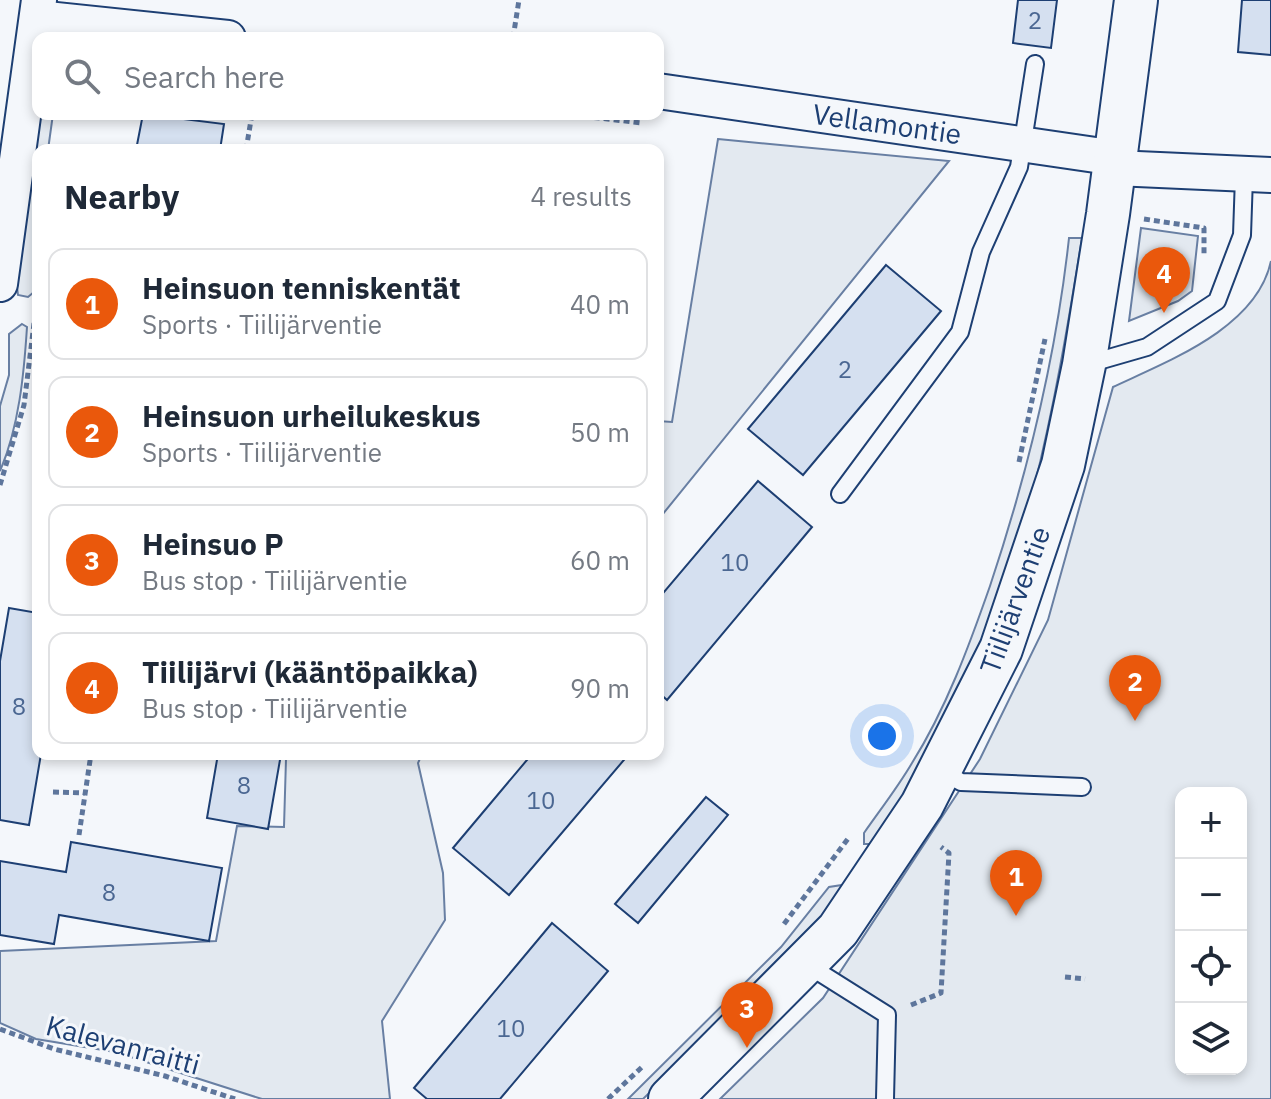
<!DOCTYPE html>
<html lang="en">
<head>
<meta charset="utf-8">
<style>
	:root { --surface:#fff; --page:#f6f6f7; --text:#1f2937; --muted:#747a83; --line:#e0e1e3; --accent:#ea580c }
	body { margin:0; font-family:"IBM Plex Sans",sans-serif; background:var(--page); color:var(--text) }
	.controls { position:absolute; right:24px; bottom:24px; display:grid; overflow:hidden; border-radius:16px; box-shadow:0 4px 12px #0003 }
	.controls button { width:72px; height:72px; display:grid; place-items:center; padding:0; border:0; border-bottom:2px solid var(--line); background:var(--surface); color:var(--text); font:40px sans-serif }
	.you { position:absolute; left:882px; top:736px; width:28px; height:28px; margin:-20px; border:6px solid #fff; border-radius:50%; background:#1a73e8; box-shadow:0 0 0 12px #1a73e833 }
	.badge { display:grid; place-items:center; width:52px; height:52px; border-radius:50%; background:var(--accent); color:#fff; font-size:26px; font-weight:700 }
	.pin { position:absolute; translate:-50% -66px; filter:drop-shadow(0 2px 4px #0008) }
	.pin::after { content:''; position:absolute; top:42px; width:28px; height:24px; background:inherit; clip-path:polygon(0 0,100% 0,50% 100%) }
	.list { margin:0; padding:0; list-style:none }
	h2 { display:flex; justify-content:space-between; align-items:center; height:104px; margin:0; padding:0 32px; font-size:34px }
	h2 small { font-size:26px; font-weight:400; color:var(--muted) }
	.list li { display:grid; grid-template-columns:52px 1fr auto; gap:24px; align-items:center; box-sizing:border-box; height:112px; margin:0 16px 16px; padding:0 16px; border:2px solid var(--line); border-radius:16px }
	.list b { display:block; font-size:30px; white-space:nowrap }
	.list p { margin:0; font-size:26px; white-space:nowrap; color:var(--muted) }
	.list em { font-size:26px; font-style:normal; color:var(--muted) }
	.icon { flex:none; width:44px; height:44px; fill:none; stroke:currentColor; stroke-width:2; stroke-linecap:round; stroke-linejoin:round }
	.map { position:relative; flex:none; width:1271px; height:1099px; overflow:hidden }
	.search { position:absolute; background:var(--surface); box-shadow:0 4px 12px #0003; left:32px; top:32px; width:632px; height:88px; display:flex; align-items:center; gap:20px; box-sizing:border-box; padding:0 28px; border-radius:16px; color:var(--muted); font-size:30px }
	.panel { position:absolute; background:var(--surface); box-shadow:0 4px 12px #0003; left:32px; top:144px; width:632px; height:616px; border-radius:16px }
	.map>svg:first-child { display:block }
	.green { fill:#e3e9f0; stroke:#687fa3; stroke-width:2; fill-rule:evenodd }
	.building { fill:#d5e0f0; stroke:#1d3f73; stroke-width:2 }
	.lines { fill:none; stroke-linecap:round; stroke-linejoin:round }
	.service-casing { stroke:#1d3f73; stroke-width:20 }
	.minor-casing { stroke:#1d3f73; stroke-width:38 }
	.tertiary-casing { stroke:#1d3f73; stroke-width:46 }
	.path { stroke:#5e769c; stroke-width:5; stroke-dasharray:6 4; stroke-linecap:butt }
	.service { stroke:#f4f7fb; stroke-width:16 }
	.minor { stroke:#f4f7fb; stroke-width:34 }
	.tertiary { stroke:#f4f7fb; stroke-width:42 }
	.labels { text-anchor:middle; stroke-width:6; stroke-linejoin:round; paint-order:stroke }
	.number-label { font-size:24px; fill:#4b6792 }
	.street-label { font-size:28px; fill:#1d3f73; stroke:#f4f7fb }
</style>
</head>
<body>
<div class="map">
<svg width="1271" height="1099" viewBox="0 0 1271 1099">
	<rect width="100%" height="100%" fill="#f4f7fb"/>
	<!-- green -->
	<g class="green">
		<polygon points="38,114 53,114 48,150 38,150 34,292 28,297 18,295 15,270"/>
		<polygon points="718,139 949,161 658,520 658,421 672,422"/>
		<polygon points="1141,228 1198,236 1192,291 1178,301 1129,321"/>
		<path d="M 1069,238 L 1082,238 C 1055,406 1025,578 945,730 C 924,769 897,806 874,844 L 864,844 L 864,833 C 880,810 898,787 912,763 C 946,709 969,646 990,586 C 1028,472 1056,357 1069,238 Z"/>
		<path d="M 1271,261 L 1271,1099 L 720,1099 L 823,998 L 980,759 L 1048,620 L 1113,387 C 1168,361 1257,328 1271,261 ZM 1181,793 L 1241,793 L 1241,1069 L 1181,1069 Z"/>
		<path d="M 22,324 L 27,327 C 24,374 19,427 0,471 L 0,406 L 9,375 L 9,334 Z"/>
		<polygon points="313,754 422,754 418,763 443,873 445,920 382,1021 390,1099 262,1099 115,1052 36,1039 0,1023 0,951 216,941 237,826 284,827 286,759 312,758"/>
		<polygon points="842,885 840,898 778,968 643,1099 628,1099 781,947 829,887"/>
	</g>
	<!-- building -->
	<g class="building">
		<polygon points="1018,0 1057,0 1051,48 1013,43"/>
		<polygon points="1242,0 1271,0 1271,55 1238,52"/>
		<polygon points="143,114 224,124 220,150 136,150"/>
		<polygon points="886,265 941,311 803,475 748,429"/>
		<polygon points="758,481 812,527 667,700 658,692 658,599"/>
		<polygon points="9,608 38,613 38,754 41,754 29,825 0,820 0,661"/>
		<polygon points="218,754 281,754 268,829 207,818"/>
		<polygon points="532,754 629,754 509,895 453,848"/>
		<polygon points="706,797 728,815 638,923 615,904"/>
		<polygon points="71,842 222,868 209,941 59,915 54,944 0,935 0,861 66,872"/>
		<polygon points="552,923 608,971 500,1099 427,1099 414,1088"/>
	</g>
	<g class="lines">
		<!-- service casing -->
		<g class="service-casing">
			<g id="service">
				<polyline points="1088,364 1147,347 1217,301 1242,235 1244,177"/>
				<polyline points="840,494 960,332 981,252 1019,167 1035,64"/>
				<polyline points="941,771 961,782 1082,787"/>
				<polyline points="806,964 887,1015 885,1099"/>
			</g>
		</g>
		<!-- minor casing -->
		<g class="minor-casing">
			<g id="minor">
				<polyline points="37,18 228,38"/>
				<polyline points="658,91 1116,158"/>
				<polyline points="1115,168 1271,175"/>
				<polyline points="0,284 39,0"/>
			</g>
		</g>
		<!-- tertiary casing -->
		<g class="tertiary-casing">
			<polyline id="tertiary" points="670,1099 838,930 922,805 1001,649 1063,465 1084,365 1108,214 1136,0"/>
		</g>
		<!-- path -->
		<g class="path">
			<polyline points="513,38 519,0"/>
			<polyline points="564,114 642,123"/>
			<polyline points="246,150 252,114"/>
			<polyline points="1144,219 1204,228 1204,254"/>
			<polyline points="1019,462 1045,339"/>
			<polyline points="0,485 24,405 38,291"/>
			<polyline points="74,754 91,755"/>
			<polyline points="53,792 85,793"/>
			<polyline points="79,835 91,754"/>
			<polyline points="784,924 850,836"/>
			<polyline points="1065,977 1085,979"/>
			<polyline points="911,1005 941,993 949,853 941,847"/>
			<polyline points="0,1029 54,1049 165,1076 235,1099"/>
			<polyline points="608,1099 642,1067"/>
		</g>
		<!-- service -->
		<use href="#service" class="service"/>
		<!-- minor -->
		<use href="#minor" class="minor"/>
		<!-- tertiary -->
		<use href="#tertiary" class="tertiary"/>
	</g>
	<g class="labels">
		<!-- number labels -->
		<g class="number-label">
			<text x="1035" y="29">2</text>
			<text x="845" y="378">2</text>
			<text x="735" y="571">10</text>
			<text x="19" y="715">8</text>
			<text x="244" y="794">8</text>
			<text x="541" y="809">10</text>
			<text x="109" y="901">8</text>
			<text x="511" y="1037">10</text>
		</g>
		<!-- street labels -->
		<g class="street-label">
			<text transform="translate(887 124) rotate(8)" y="10">Vellamontie</text>
			<text transform="translate(1015 600) rotate(-70)" y="10">Tiilijärventie</text>
			<text transform="translate(123 1045) rotate(15)" y="10">Kalevanraitti</text>
		</g>
	</g>
</svg>
<div class="controls">
<button>+</button>
<button>−</button>
<button><svg class="icon" aria-label="locate" viewBox="0 0 24 24"><circle cx="12" cy="12" r="6"/><path d="M12 2v4M12 18v4M2 12h4M18 12h4"/></svg></button>
<button><svg class="icon" aria-label="layers" viewBox="0 0 24 24"><path d="M12 4l9 5-9 5-9-5zM3 14l9 5 9-5"/></svg></button>
</div>
<div class="you"></div>
<div class="pin badge" style="left:1016px;top:916px">1</div>
<div class="pin badge" style="left:1135px;top:721px">2</div>
<div class="pin badge" style="left:747px;top:1048px">3</div>
<div class="pin badge" style="left:1164px;top:313px">4</div>
<div class="search"><svg class="icon" aria-label="search" viewBox="0 0 24 24"><circle cx="10" cy="10" r="6"/><path d="M15 15l6 6"/></svg>Search here</div>
<section class="panel">
<h2>Nearby<small>4 results</small></h2>
<ul class="list">
<li><span class="badge">1</span><div><b>Heinsuon tenniskentät</b><p>Sports · Tiilijärventie</p></div><em>40 m</em></li>
<li><span class="badge">2</span><div><b>Heinsuon urheilukeskus</b><p>Sports · Tiilijärventie</p></div><em>50 m</em></li>
<li><span class="badge">3</span><div><b>Heinsuo P</b><p>Bus stop · Tiilijärventie</p></div><em>60 m</em></li>
<li><span class="badge">4</span><div><b>Tiilijärvi (kääntöpaikka)</b><p>Bus stop · Tiilijärventie</p></div><em>90 m</em></li>
</ul>
</section>
</div>
</body>
</html>
